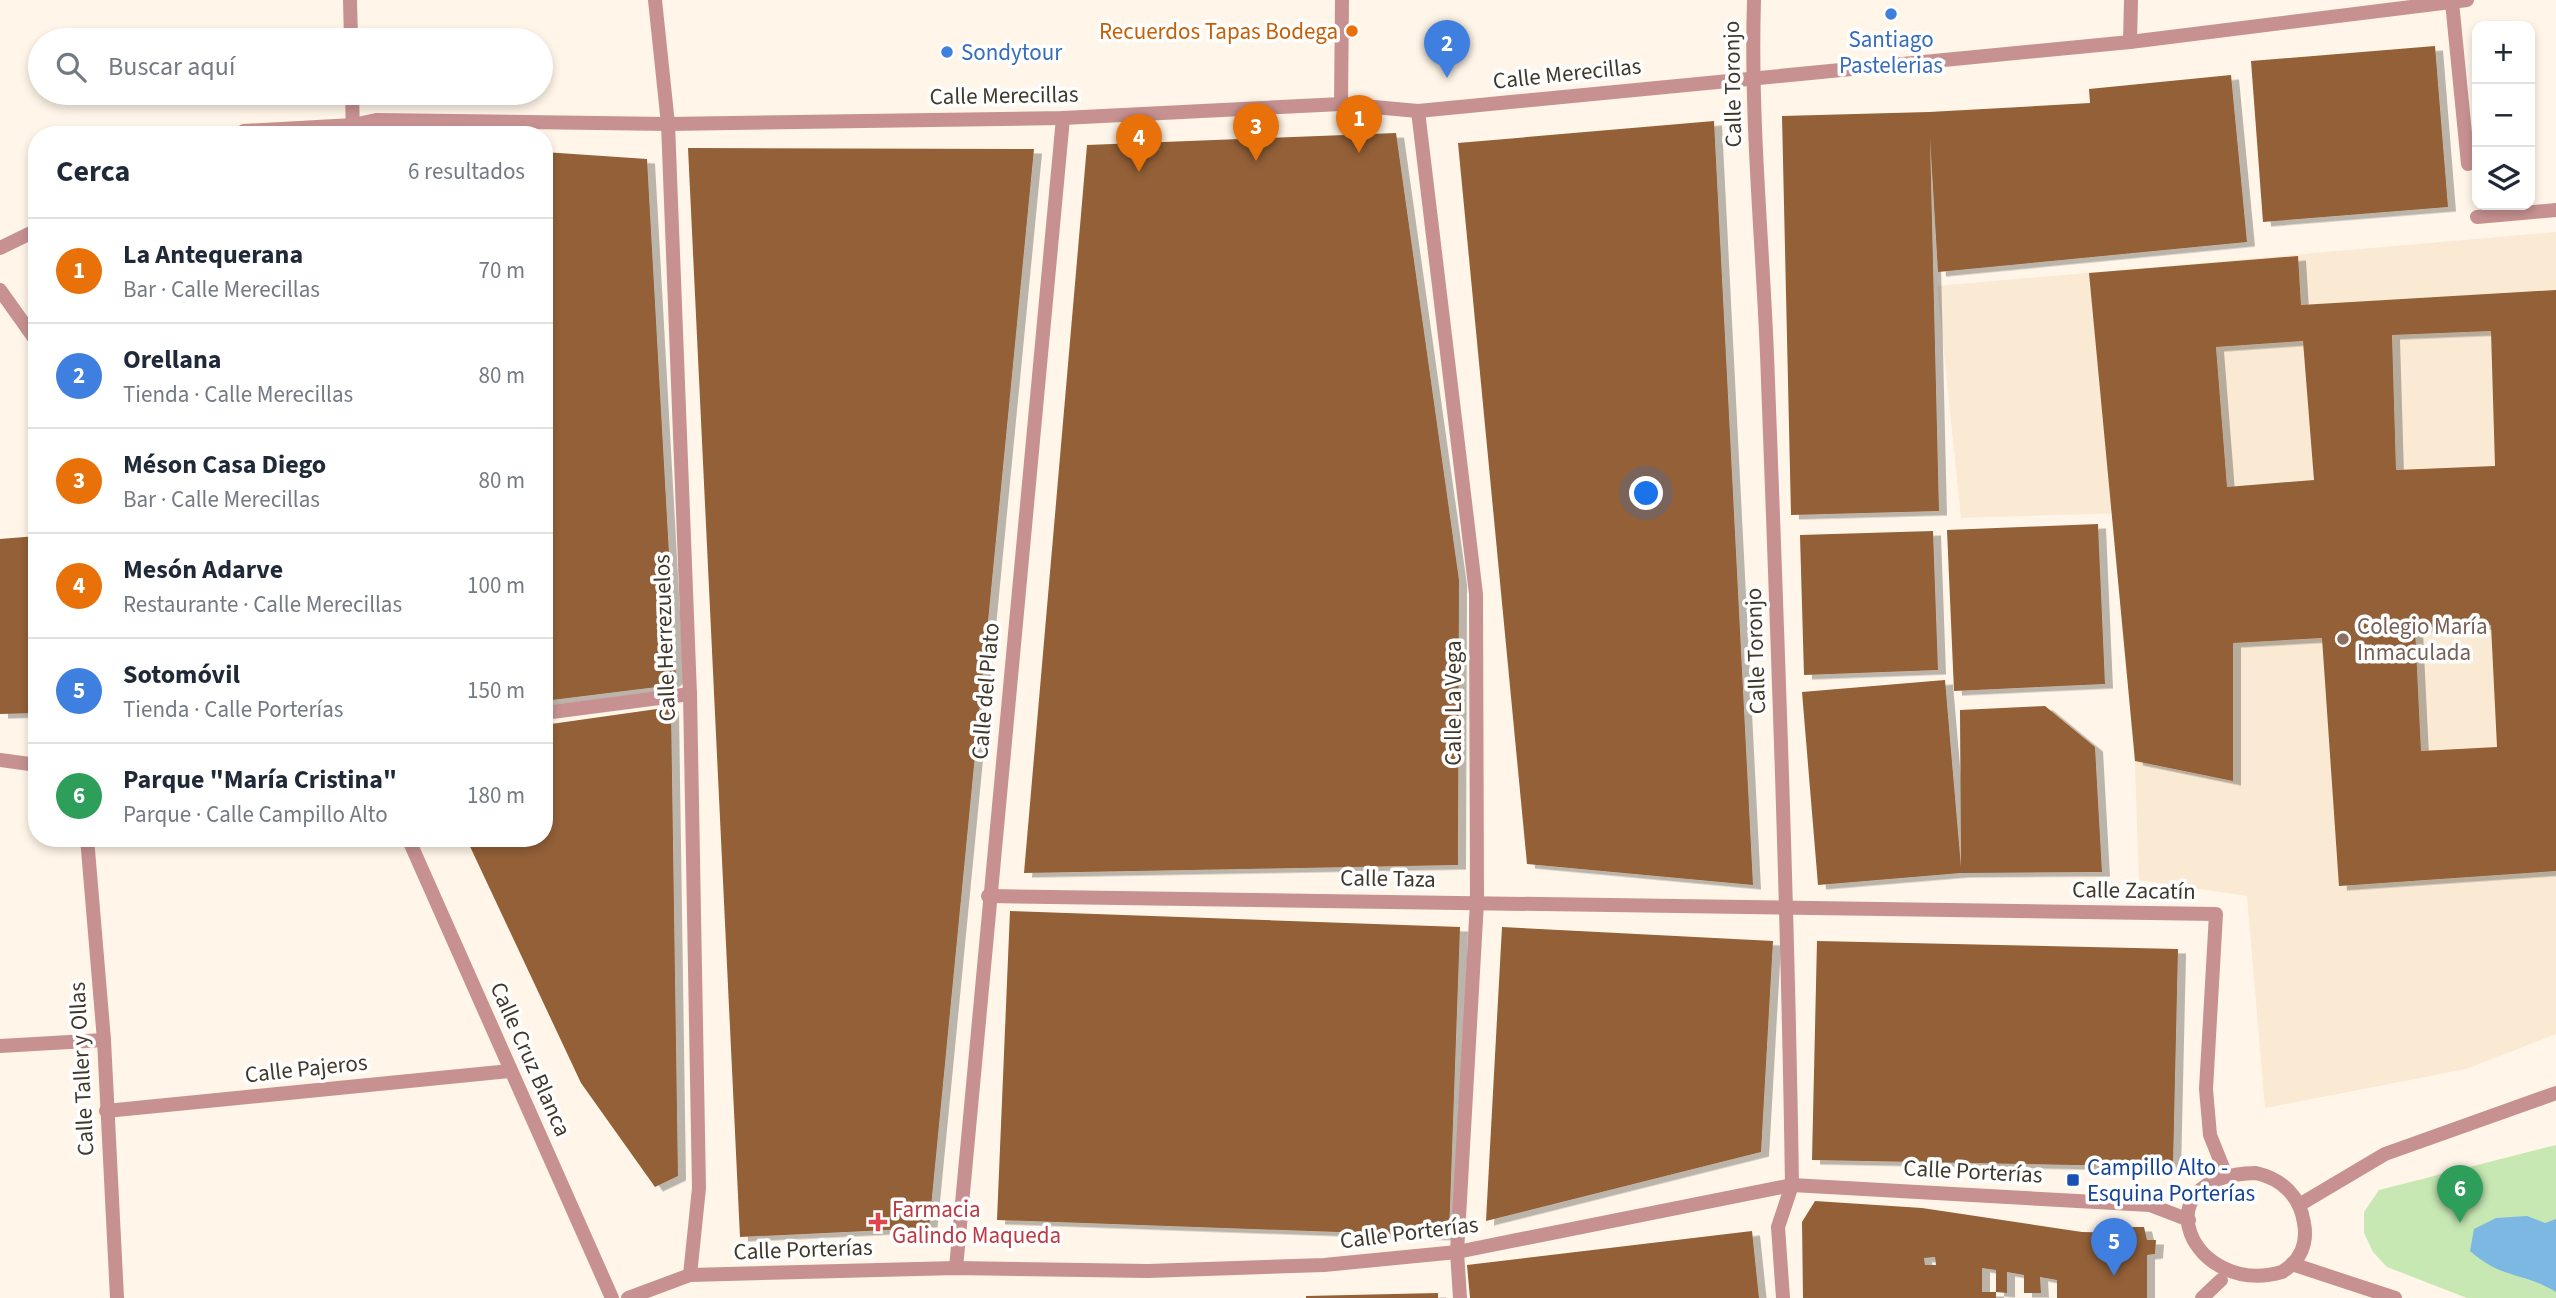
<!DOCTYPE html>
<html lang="es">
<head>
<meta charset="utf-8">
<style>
	:root { --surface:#fff; --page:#f2f2f3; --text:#1f2937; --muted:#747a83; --line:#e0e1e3; --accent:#0f766e }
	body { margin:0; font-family:"Source Sans 3",sans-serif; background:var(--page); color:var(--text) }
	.controls { position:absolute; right:21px; top:21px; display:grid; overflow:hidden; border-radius:14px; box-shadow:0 4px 10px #0003 }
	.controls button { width:63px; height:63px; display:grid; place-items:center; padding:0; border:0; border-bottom:2px solid var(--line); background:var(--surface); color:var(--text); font:35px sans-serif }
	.you { position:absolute; left:1647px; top:494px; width:24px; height:24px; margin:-18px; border:5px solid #fff; border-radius:50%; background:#1a73e8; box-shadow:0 0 0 10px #1a73e833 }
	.badge { display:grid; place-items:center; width:46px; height:46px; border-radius:50%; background:var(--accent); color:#fff; font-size:23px; font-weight:700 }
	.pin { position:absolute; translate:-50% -58px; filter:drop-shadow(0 2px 4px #0008) }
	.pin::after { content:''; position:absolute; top:37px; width:24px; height:21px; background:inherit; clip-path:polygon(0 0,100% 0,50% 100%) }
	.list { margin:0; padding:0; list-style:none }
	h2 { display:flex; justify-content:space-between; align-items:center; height:91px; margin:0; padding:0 28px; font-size:30px }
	h2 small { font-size:23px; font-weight:400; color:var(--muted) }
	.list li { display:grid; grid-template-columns:46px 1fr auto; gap:21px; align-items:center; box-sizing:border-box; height:105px; padding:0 28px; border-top:2px solid var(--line) }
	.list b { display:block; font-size:26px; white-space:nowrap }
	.list p { margin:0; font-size:23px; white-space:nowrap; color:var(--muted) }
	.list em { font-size:23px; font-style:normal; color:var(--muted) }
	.icon { flex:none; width:38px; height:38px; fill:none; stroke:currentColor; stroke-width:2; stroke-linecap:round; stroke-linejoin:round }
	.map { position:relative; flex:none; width:2556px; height:1298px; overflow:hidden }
	.search { position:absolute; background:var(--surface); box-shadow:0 4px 10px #0003; left:28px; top:28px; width:525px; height:77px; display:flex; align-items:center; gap:18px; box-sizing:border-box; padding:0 24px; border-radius:38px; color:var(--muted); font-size:26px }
	.panel { position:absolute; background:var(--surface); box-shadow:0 4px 10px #0003; left:28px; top:126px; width:525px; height:721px; border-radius:28px }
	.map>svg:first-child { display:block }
	.built { fill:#fae9d3 }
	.green { fill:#c7e8b3 }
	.water { fill:#7cb8e2 }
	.building { fill:#936037; fill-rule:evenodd; filter:url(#shadow) }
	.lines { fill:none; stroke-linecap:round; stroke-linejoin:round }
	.pedestrian { stroke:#c79191; stroke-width:14 }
	.minor { stroke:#c79191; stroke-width:14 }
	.tertiary { stroke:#c79191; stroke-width:14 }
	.shop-dot { fill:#3f7fe0; stroke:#fff; stroke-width:2.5 }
	.food-dot { fill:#e8710a; stroke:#fff; stroke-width:2.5 }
	.education-dot { fill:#8d6e63; stroke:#fff; stroke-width:2.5 }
	.transit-dot { fill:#1a4fb4; stroke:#fff; stroke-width:2.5 }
	.health-dot { fill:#e0444e; stroke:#fff; stroke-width:2.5 }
	.labels { text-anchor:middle; stroke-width:7; stroke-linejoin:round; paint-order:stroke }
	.food-label { font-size:23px; fill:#c56008; stroke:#fff; text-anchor:end }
	.shop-label { font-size:23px; fill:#366cbe; stroke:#fff }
	.street-label { font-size:23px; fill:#41382c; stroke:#fff }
	.education-label { font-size:23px; fill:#785e54; stroke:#fff; text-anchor:start }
	.transit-label { font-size:23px; fill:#164399; stroke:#fff; text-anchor:start }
	.health-label { font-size:23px; fill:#be3a42; stroke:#fff; text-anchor:start }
</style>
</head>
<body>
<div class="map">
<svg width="2556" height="1298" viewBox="0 0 2556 1298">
	<defs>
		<filter id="shadow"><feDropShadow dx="8" dy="4.5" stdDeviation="0" flood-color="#0004"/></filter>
	</defs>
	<rect width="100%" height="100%" fill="#fff5e8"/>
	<!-- built -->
	<polygon class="built" points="2556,232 2556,1034 2466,1069 2265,1108 2247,896 2139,880 2126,513 1961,518 1937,286"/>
	<!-- green -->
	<polygon class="green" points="2556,1145 2556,1298 2467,1298 2387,1267 2373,1252 2364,1233 2364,1212 2379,1190"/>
	<!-- water -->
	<path class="water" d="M 2527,1216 L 2545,1223 L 2556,1219 L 2556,1292 C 2524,1272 2503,1280 2470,1251 L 2474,1229 L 2496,1218 Z"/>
	<!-- building -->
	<g class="building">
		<polygon points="2435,46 2448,207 2263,222 2251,61"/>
		<polygon points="2231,75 2247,242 1938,272 1930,138 1939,511 1791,515 1782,116 1929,112 2090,103 2089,89"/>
		<polygon points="1714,121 1753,885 1527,864 1458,143"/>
		<polygon points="1396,133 1459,580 1458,865 1024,873 1087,145"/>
		<polygon points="688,148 1034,149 929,1228 740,1237"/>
		<polygon points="544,152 647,159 676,679 665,686 544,701"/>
		<path d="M 2298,256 L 2301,305 L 2556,290 L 2556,871 L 2339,886 L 2322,638 L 2233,643 L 2233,781 L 2135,761 L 2089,273 ZM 2491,331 L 2495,466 L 2396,470 L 2392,335 ZM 2303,341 L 2314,480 L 2227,487 L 2216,347 ZM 2491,625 L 2497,747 L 2421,751 L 2415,628 Z"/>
		<polygon points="2098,524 2105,684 1954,691 1947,530"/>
		<polygon points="1933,531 1938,670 1804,675 1800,535"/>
		<polygon points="37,536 37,713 0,714 0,539"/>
		<polygon points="1945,680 1961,867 1960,710 2045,706 2095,747 2102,872 1961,873 1818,885 1802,692"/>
		<polygon points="671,707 678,1176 655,1187 581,1083 466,838 544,838 544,725"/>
		<polygon points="1010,911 1460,927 1449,1236 997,1220"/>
		<polygon points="1502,927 1773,941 1761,1152 1486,1221"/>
		<polygon points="1817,941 2178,949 2173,1167 1812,1160"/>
		<path d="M 1815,1201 L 1922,1208 L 2082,1232 L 2128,1233 L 2129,1227 L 2144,1227 L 2147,1240 L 2156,1240 L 2155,1254 L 2147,1255 L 2147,1298 L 2057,1298 L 2057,1280 L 2040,1277 L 2041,1293 L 2024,1293 L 2024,1275 L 2007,1272 L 2007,1293 L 1996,1292 L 1996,1270 L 1982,1268 L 1982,1292 L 1996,1292 L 1996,1298 L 1803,1298 L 1802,1222 ZM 1935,1257 L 1936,1265 L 1925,1265 L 1924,1258 Z"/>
		<polygon points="1752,1231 1759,1298 1470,1298 1467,1265"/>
		<polygon points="1438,1293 1438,1298 1306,1298 1306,1296"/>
	</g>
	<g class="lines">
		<!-- pedestrian -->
		<g class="pedestrian">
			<polyline points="2452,2 2468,164"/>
			<polyline points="544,713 690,694"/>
		</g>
		<!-- minor -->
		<g class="minor">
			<polyline points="655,0 668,124 690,694 699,1188 690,1275"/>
			<path d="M 1754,0 C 1750,127 1764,254 1768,381 C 1778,649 1788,917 1792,1185 L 1778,1227 L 1783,1298"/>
			<polyline points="2130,42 2131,0"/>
			<polyline points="1341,104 1342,0"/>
			<polyline points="1418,111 1476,594 1477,902 1457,1252 1460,1298"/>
			<polyline points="236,135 244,131 353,125 376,120 668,124 1063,118 1341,104 1418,111 2130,42 2467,0"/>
			<polyline points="2477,217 2556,210"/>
			<polyline points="0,248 37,230"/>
			<polyline points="988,896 2216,914 2206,1089 2210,1135 2226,1175"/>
			<polyline points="0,1046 104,1040"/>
			<polyline points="106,1111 510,1071"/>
			<polyline points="2292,1264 2395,1298"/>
			<polyline points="956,1268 1063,118"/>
			<polyline points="2202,1298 2221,1280"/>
		</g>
		<!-- tertiary -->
		<g class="tertiary">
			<polyline points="350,0 351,40"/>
			<polyline points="352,93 353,135"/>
			<polyline points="0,290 37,342"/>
			<polyline points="0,760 37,765"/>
			<polyline points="87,838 104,1040 117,1298"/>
			<polyline points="408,838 612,1298"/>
			<path d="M 2256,1173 C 2282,1179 2300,1196 2304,1223 C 2308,1244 2300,1261 2282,1272 C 2193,1298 2136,1176 2256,1173 Z"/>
			<polyline points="2299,1205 2385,1154 2556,1093"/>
			<polyline points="628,1298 690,1275 956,1268 1148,1271 1324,1265 1457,1252 1792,1185 2150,1205 2189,1220"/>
		</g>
	</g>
	<!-- markers -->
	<g class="shop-dot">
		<circle cx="1891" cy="14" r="7"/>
		<circle cx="947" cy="52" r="7"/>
	</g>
	<circle class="food-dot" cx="1352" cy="31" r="7"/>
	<circle class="education-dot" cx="2343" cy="639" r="7"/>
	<rect class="transit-dot" x="2066" y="1173" width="14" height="14" rx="3.5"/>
	<path class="health-dot" d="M874.5 1211.5h7v7h7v7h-7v7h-7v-7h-7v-7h7z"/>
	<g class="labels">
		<!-- food labels -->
		<g class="food-label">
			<text x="1338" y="39">Recuerdos Tapas Bodega</text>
		</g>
		<!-- shop labels -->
		<g class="shop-label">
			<text x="1891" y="47">Santiago<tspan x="1891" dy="26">Pastelerias</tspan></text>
			<text x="961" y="60" text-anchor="start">Sondytour</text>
		</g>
		<!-- street labels -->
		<g class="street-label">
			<text transform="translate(1567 73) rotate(-6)" y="8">Calle Merecillas</text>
			<text transform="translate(1732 84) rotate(-91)" y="8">Calle Toronjo</text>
			<text transform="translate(1004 95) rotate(-1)" y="8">Calle Merecillas</text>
			<text transform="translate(664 638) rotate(-92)" y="8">Calle Herrezuelos</text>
			<text transform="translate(1755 651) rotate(-92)" y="8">Calle Toronjo</text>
			<text transform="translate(985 691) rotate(-85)" y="8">Calle del Plato</text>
			<text transform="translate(1453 703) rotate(-90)" y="8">Calle La Vega</text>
			<text transform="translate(1388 878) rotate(1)" y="8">Calle Taza</text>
			<text transform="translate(2134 890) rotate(1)" y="8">Calle Zacatín</text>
			<text transform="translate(531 1059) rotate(66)" y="8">Calle Cruz Blanca</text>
			<text transform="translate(306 1068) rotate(-6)" y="8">Calle Pajeros</text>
			<text transform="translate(81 1069) rotate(-93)" y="8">Calle Taller y Ollas</text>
			<text transform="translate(1973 1171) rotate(3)" y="8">Calle Porterías</text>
			<text transform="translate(1409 1232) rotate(-7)" y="8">Calle Porterías</text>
			<text transform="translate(803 1249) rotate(-2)" y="8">Calle Porterías</text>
		</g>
		<!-- education labels -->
		<g class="education-label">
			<text x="2357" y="634">Colegio María<tspan x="2357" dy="26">Inmaculada</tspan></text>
		</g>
		<!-- transit labels -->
		<g class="transit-label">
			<text x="2087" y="1175">Campillo Alto -<tspan x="2087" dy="26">Esquina Porterías</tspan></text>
		</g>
		<!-- health labels -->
		<g class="health-label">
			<text x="892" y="1217">Farmacia<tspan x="892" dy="26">Galindo Maqueda</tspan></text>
		</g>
	</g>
</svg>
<div class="controls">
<button>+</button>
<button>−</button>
<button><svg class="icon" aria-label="layers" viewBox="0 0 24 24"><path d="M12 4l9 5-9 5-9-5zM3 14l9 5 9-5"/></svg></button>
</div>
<div class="you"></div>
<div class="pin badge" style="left:1359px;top:153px;background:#e8710a">1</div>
<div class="pin badge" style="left:1447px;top:78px;background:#3f7fe0">2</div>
<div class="pin badge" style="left:1256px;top:161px;background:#e8710a">3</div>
<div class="pin badge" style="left:1139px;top:172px;background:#e8710a">4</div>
<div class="pin badge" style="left:2114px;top:1276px;background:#3f7fe0">5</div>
<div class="pin badge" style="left:2460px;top:1223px;background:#2e9e5b">6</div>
<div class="search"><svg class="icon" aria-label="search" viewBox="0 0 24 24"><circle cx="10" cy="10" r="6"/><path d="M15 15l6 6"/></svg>Buscar aquí</div>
<section class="panel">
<h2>Cerca<small>6 resultados</small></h2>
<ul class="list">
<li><span class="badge" style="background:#e8710a">1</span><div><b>La Antequerana</b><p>Bar · Calle Merecillas</p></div><em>70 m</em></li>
<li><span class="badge" style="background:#3f7fe0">2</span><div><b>Orellana</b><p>Tienda · Calle Merecillas</p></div><em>80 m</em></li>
<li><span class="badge" style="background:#e8710a">3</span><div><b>Méson Casa Diego</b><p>Bar · Calle Merecillas</p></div><em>80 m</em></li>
<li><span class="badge" style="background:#e8710a">4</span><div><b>Mesón Adarve</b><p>Restaurante · Calle Merecillas</p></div><em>100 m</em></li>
<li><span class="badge" style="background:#3f7fe0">5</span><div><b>Sotomóvil</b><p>Tienda · Calle Porterías</p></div><em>150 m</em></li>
<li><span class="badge" style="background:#2e9e5b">6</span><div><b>Parque &quot;María Cristina&quot;</b><p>Parque · Calle Campillo Alto</p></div><em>180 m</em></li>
</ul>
</section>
</div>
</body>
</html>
